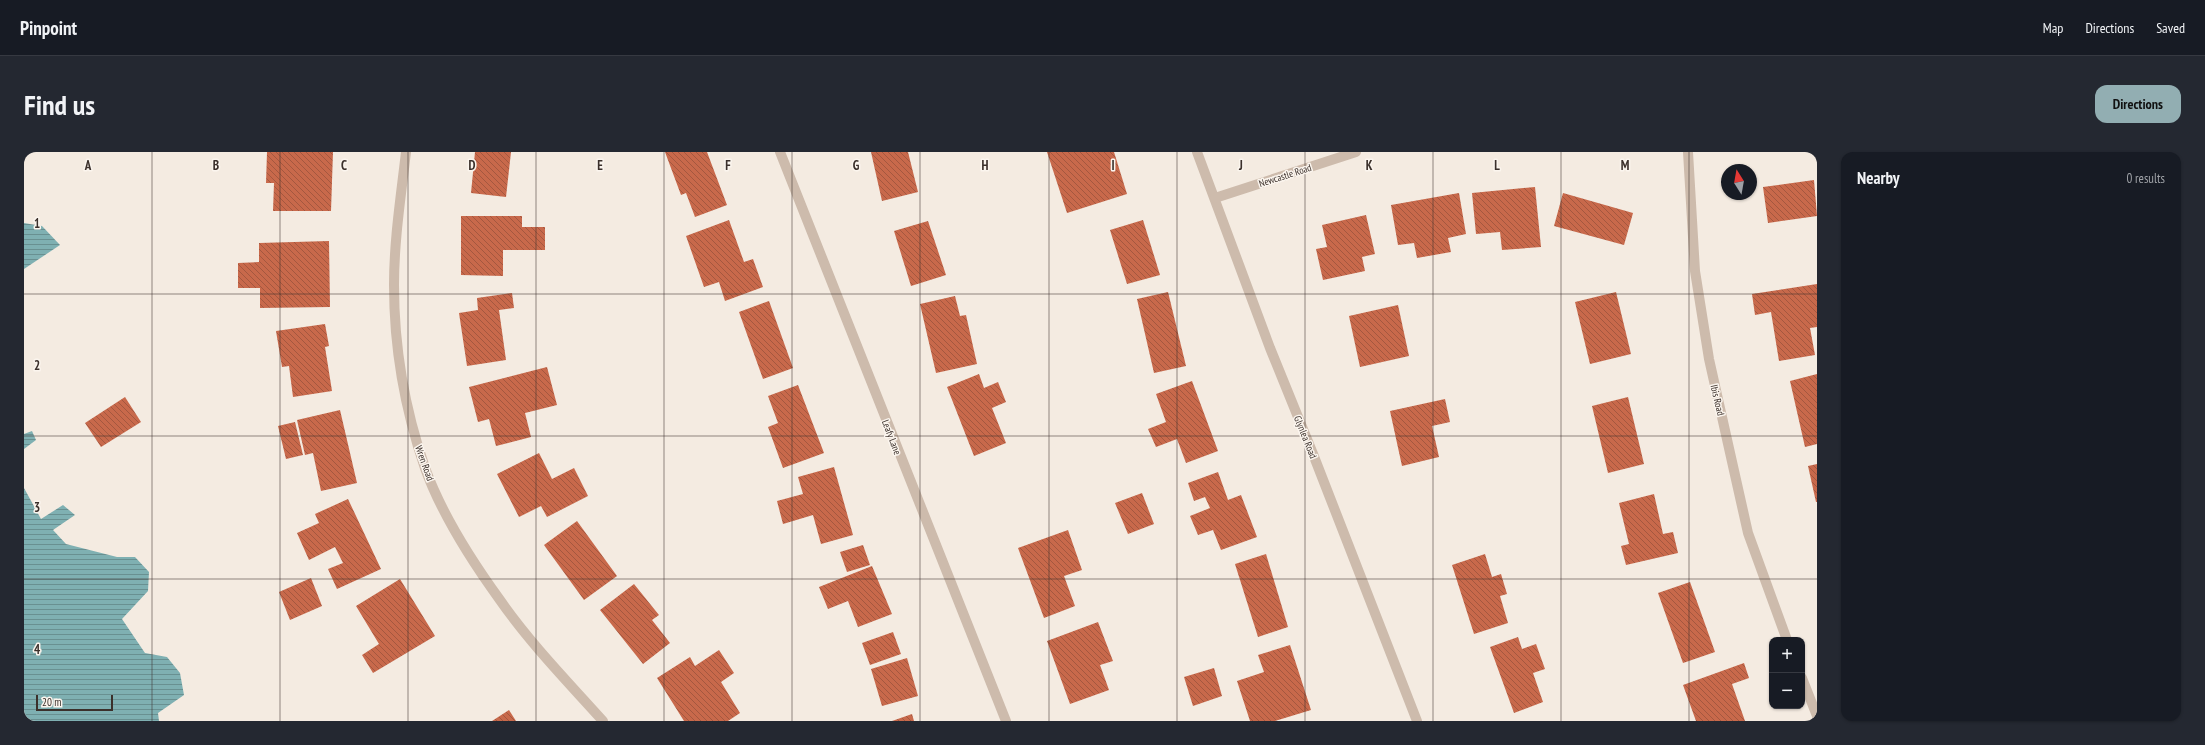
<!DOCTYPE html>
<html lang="en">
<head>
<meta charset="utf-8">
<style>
	:root { --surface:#171b24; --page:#242831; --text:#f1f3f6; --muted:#9ea1a6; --line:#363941; --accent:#92aeb2 }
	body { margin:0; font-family:"PT Sans Narrow",sans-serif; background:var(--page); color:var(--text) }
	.controls { position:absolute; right:12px; bottom:12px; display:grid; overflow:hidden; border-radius:8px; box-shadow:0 1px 3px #0004 }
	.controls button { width:36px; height:36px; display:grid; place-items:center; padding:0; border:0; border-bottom:1px solid var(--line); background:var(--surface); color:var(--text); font:20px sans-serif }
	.compass { position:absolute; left:1697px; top:12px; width:36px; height:36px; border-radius:50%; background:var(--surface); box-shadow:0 1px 3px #0004; rotate:349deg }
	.scale { position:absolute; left:12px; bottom:10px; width:77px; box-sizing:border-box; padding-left:4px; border:2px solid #3b302b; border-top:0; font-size:11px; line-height:14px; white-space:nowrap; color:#3b302b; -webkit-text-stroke:3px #fbf5ee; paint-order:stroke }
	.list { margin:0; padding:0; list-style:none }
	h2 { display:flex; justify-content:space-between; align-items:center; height:52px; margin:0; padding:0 16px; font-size:17px }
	h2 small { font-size:13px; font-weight:400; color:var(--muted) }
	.map { position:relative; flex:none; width:1793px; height:569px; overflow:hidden; border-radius:12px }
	header { display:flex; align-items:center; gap:24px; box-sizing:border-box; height:56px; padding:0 20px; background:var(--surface); border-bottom:1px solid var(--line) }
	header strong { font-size:19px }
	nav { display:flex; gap:22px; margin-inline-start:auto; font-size:14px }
	.intro { display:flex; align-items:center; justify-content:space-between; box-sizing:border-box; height:96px; padding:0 24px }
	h1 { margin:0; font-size:28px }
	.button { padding:10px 18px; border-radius:12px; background:var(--accent); color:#111; font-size:14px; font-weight:700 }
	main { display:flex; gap:24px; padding:0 24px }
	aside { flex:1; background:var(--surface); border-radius:12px; box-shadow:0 1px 3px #0004 }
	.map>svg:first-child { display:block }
	.water { fill:url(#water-rules) }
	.building { fill:url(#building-back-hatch) }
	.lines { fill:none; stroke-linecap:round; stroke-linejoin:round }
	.minor { stroke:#cdbbac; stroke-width:10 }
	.grid { fill:none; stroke:#3b302b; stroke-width:1; stroke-opacity:0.55 }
	.labels { text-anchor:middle; stroke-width:3; stroke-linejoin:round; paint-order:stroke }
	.street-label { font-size:10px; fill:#3b302b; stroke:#fbf5ee }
	.grid-label { font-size:13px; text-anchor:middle; font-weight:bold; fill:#3b302b; stroke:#fbf5ee; stroke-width:3; stroke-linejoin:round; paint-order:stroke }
</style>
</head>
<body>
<header>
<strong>Pinpoint</strong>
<nav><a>Map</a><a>Directions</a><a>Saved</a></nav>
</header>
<div class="intro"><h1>Find us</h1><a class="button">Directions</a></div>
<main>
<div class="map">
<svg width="1793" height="569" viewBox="0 0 1793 569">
	<defs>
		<pattern id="water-rules" width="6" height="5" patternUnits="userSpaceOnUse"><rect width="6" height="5" fill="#7fb0b2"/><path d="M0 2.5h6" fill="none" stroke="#699091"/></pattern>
		<pattern id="building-back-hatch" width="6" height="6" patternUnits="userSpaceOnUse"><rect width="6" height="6" fill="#c8694b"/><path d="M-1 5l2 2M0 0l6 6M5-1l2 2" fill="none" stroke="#a4573f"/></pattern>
	</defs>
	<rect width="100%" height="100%" fill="#f4ebe1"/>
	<!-- water -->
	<g class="water">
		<polygon points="0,71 18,74 36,93 0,117"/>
		<polygon points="8,279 12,288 0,297 0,282"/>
		<polygon points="0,336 17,367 39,353 51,363 29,378 42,392 93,405 111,405 125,420 124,439 98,467 121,501 143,505 156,521 160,543 134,561 135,569 0,569"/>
	</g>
	<!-- building -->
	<g class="building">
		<polygon points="243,0 309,0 307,59 249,59 250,31 242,31"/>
		<polygon points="451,0 487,0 482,45 447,41"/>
		<polygon points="641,0 683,0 703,53 671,65 662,41 657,43"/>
		<polygon points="847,0 884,0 894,40 858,49"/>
		<polygon points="1023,0 1090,0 1103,42 1043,61"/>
		<polygon points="1790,28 1793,64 1744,71 1739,35"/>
		<polygon points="1511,35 1517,95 1478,98 1476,80 1452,82 1448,41"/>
		<polygon points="1435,41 1442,82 1424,86 1427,100 1393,106 1390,91 1374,93 1367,53"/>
		<polygon points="1539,41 1609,61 1600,93 1530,74"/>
		<polygon points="1342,63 1351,102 1338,105 1341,119 1299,128 1292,97 1303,95 1298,73"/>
		<polygon points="437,64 498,64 498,75 521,75 521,98 479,98 479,124 437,123"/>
		<polygon points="705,68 720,110 729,107 739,135 701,149 695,130 680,135 662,84"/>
		<polygon points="1119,68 1136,123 1103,132 1086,78"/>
		<polygon points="904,69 922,123 887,134 870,79"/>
		<polygon points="305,89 306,155 236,156 236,136 214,136 214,111 235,110 235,91"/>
		<polygon points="1793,132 1793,175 1786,176 1791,203 1755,209 1747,160 1731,163 1728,142"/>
		<polygon points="1144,140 1162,214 1130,221 1113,147"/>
		<polygon points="1592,140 1607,202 1566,212 1551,150"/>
		<polygon points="488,141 490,156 475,158 482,208 443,214 435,161 454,158 453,146"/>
		<polygon points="931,144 936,164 942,163 953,212 912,221 896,152"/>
		<polygon points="745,149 769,216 739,227 715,160"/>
		<polygon points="1374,153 1385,204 1336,215 1325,164"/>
		<polygon points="301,172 305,194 301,195 308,239 269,245 265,214 258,215 252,179"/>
		<polygon points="523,215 533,253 501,261 507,285 472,294 465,267 454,270 445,235"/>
		<polygon points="955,222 960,236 974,230 982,250 968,256 982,291 950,304 923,235"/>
		<polygon points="1793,222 1793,292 1781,295 1766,229"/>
		<polygon points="1168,229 1194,299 1162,311 1153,287 1132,295 1124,277 1142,270 1132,242"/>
		<polygon points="774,233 800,301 759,316 744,275 754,271 744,244"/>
		<polygon points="101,245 117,270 77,295 61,271"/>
		<polygon points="1604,245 1620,312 1584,321 1568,254"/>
		<polygon points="1421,247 1426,270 1408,274 1415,305 1378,314 1366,259"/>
		<polygon points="316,258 333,331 297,339 289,301 281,303 273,268"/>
		<polygon points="271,270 279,303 262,307 254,274"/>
		<polygon points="515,301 528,327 550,316 564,344 523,365 517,354 495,365 473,322"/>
		<polygon points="1793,312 1793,350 1792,350 1784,314"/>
		<polygon points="810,315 829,383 797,392 789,363 759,372 753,349 779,342 774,325"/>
		<polygon points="1194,320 1204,348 1217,343 1233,385 1197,398 1189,378 1174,383 1166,364 1186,356 1181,345 1170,349 1164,331"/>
		<polygon points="1118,341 1130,372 1104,382 1091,351"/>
		<polygon points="1630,342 1639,382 1649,380 1654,401 1602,413 1597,394 1605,392 1595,351"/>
		<polygon points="324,347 357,417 313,437 304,417 319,411 311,395 285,408 273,381 295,371 291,362"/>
		<polygon points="553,369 593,424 560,448 520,393"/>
		<polygon points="1044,378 1058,418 1040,424 1051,454 1020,466 994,396"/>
		<polygon points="839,393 846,413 823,420 816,400"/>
		<polygon points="1242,402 1264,475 1234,485 1211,412"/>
		<polygon points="1461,402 1468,425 1477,422 1483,442 1476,444 1484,471 1450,482 1428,413"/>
		<polygon points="848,414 868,462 834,475 824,449 804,457 795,435"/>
		<polygon points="287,426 298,454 266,468 255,440"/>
		<polygon points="376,427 411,484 349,521 338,503 355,492 332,454"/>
		<polygon points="1666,430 1691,500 1659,511 1634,441"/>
		<polygon points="610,432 635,463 628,468 646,491 619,512 576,458"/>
		<polygon points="1074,470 1089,509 1076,513 1085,538 1046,552 1023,489"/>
		<polygon points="869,480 877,502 846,513 838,491"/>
		<polygon points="1494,485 1498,497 1512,492 1521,517 1509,521 1519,550 1490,561 1466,495"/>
		<polygon points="1266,493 1287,558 1251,569 1226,569 1213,529 1240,520 1234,503"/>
		<polygon points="695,498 710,521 697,530 716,561 704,569 660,569 633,526 666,505 671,514"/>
		<polygon points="883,506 894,544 858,554 847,517"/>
		<polygon points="1720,511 1725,526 1708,532 1721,569 1672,569 1659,533"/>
		<polygon points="1190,516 1198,544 1169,554 1160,525"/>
		<polygon points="485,558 492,569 468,569"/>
		<polygon points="888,562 890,569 868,569"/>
	</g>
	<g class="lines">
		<!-- minor -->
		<g class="minor">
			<path d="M 382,0 C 377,44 370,88 370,133 C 370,195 381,258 401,316 C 418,363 447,408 476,448 C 506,491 544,530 579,569"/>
			<polyline points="756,0 982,569"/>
			<polyline points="1173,0 1246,196 1289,302 1393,569"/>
			<polyline points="1664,0 1671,119 1685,207 1724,381 1763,488"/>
			<polyline points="1191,46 1332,0"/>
			<polyline points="1778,526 1793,564"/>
		</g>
	</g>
	<!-- grid -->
	<path class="grid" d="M 128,0 L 128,569M 256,0 L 256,569M 384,0 L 384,569M 512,0 L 512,569M 640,0 L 640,569M 768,0 L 768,569M 896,0 L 896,569M 1025,0 L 1025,569M 1153,0 L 1153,569M 1281,0 L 1281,569M 1409,0 L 1409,569M 1537,0 L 1537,569M 1665,0 L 1665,569M 0,142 L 1793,142M 0,284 L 1793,284M 0,427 L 1793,427"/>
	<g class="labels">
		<!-- street labels -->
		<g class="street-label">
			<text transform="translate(1261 23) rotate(-18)" y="4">Newcastle Road</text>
			<text transform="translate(1694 248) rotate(77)" y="4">Ibis Road</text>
			<text transform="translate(868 285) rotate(69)" y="4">Leafy Lane</text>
			<text transform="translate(1282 285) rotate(68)" y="4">Glynlea Road</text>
			<text transform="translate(401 311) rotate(70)" y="4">Wren Road</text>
		</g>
	</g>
	<g class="grid-label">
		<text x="64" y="18">A</text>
		<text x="192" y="18">B</text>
		<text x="320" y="18">C</text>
		<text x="448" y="18">D</text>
		<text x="576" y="18">E</text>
		<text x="704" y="18">F</text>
		<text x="832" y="18">G</text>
		<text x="961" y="18">H</text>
		<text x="1089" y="18">I</text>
		<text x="1217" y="18">J</text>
		<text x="1345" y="18">K</text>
		<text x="1473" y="18">L</text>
		<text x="1601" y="18">M</text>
		<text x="13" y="76">1</text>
		<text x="13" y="218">2</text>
		<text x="13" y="360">3</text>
		<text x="13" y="502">4</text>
	</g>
</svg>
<div class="controls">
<button>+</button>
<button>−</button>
</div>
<svg class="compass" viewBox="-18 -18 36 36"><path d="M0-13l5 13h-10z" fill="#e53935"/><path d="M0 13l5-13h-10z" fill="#9ea1a6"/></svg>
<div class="scale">20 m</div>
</div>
<aside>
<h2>Nearby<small>0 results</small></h2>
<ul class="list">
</ul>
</aside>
</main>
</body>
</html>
